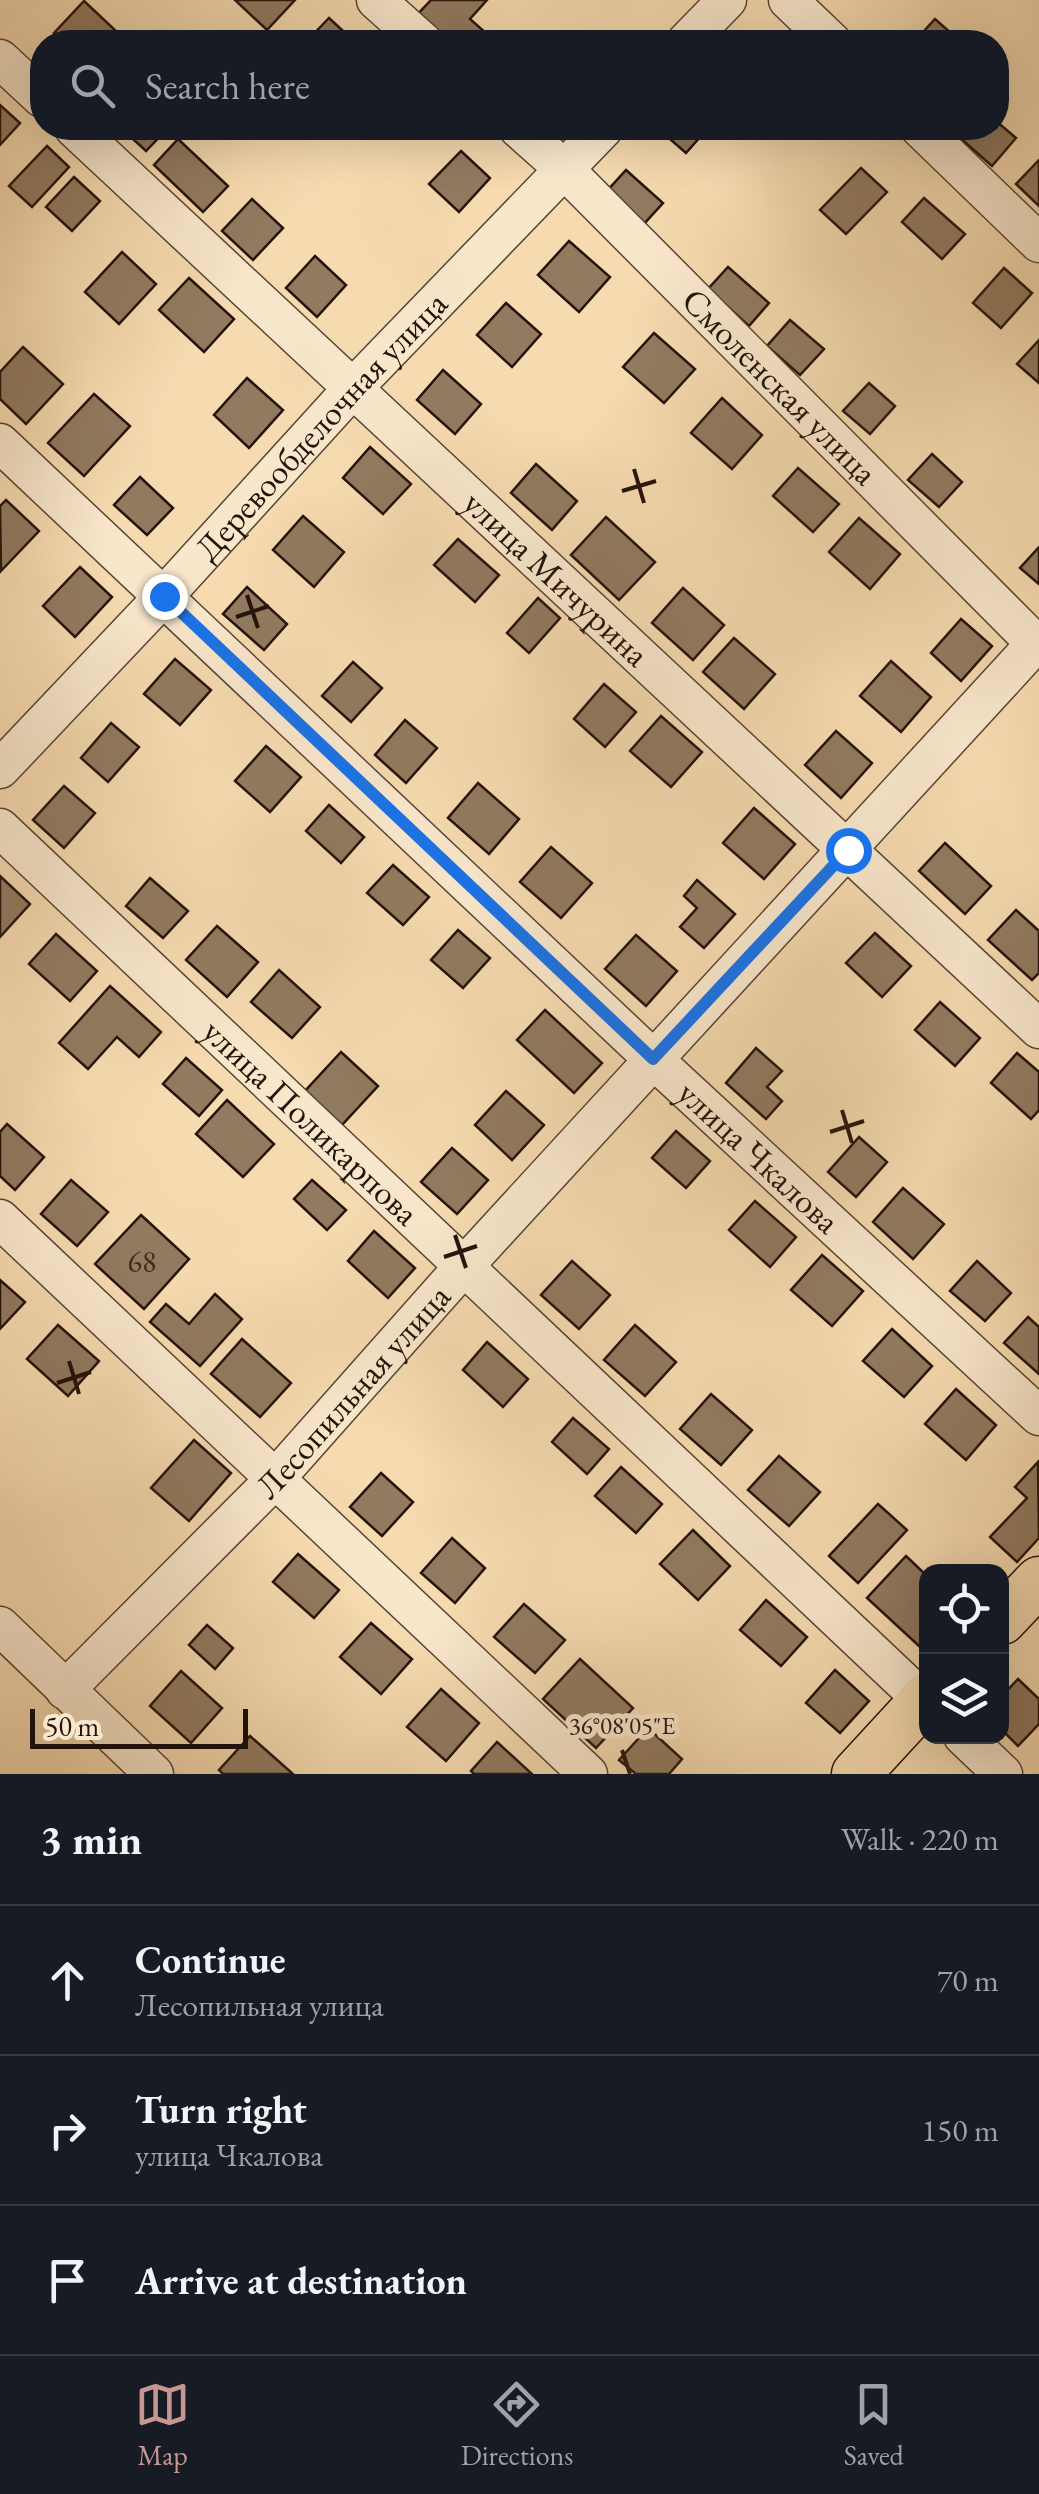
<!DOCTYPE html>
<html lang="en">
<head>
<meta charset="utf-8">
<style>
	:root { --surface:#171b24; --page:#20242c; --text:#f1f3f6; --muted:#9ea1a6; --line:#363941; --accent:#c59692 }
	body { margin:0; font-family:"EB Garamond",serif; background:var(--page); color:var(--text) }
	.controls { position:absolute; right:30px; bottom:30px; display:grid; overflow:hidden; border-radius:20px; box-shadow:0 10px 40px #0002 }
	.controls button { width:90px; height:90px; display:grid; place-items:center; padding:0; border:0; border-bottom:2px solid var(--line); background:var(--surface); color:var(--text); font:50px sans-serif }
	.scale { position:absolute; left:30px; bottom:25px; width:218px; box-sizing:border-box; padding-left:10px; border:5px solid #24130a; border-top:0; font-size:28px; line-height:35px; white-space:nowrap; color:#24130a; -webkit-text-stroke:8px #f9e7cc; paint-order:stroke }
	.stop { position:absolute; width:30px; height:30px; margin:-22px; border:8px solid #1a73e8; border-radius:50%; background:#fff }
	.stop.end { background:#1a73e8; border-color:#fff; box-shadow:0 2px 10px #0008 }
	.list { margin:0; padding:0; list-style:none }
	h2 { display:flex; justify-content:space-between; align-items:center; height:130px; margin:0; padding:0 40px; font-size:42px }
	h2 small { font-size:32px; font-weight:400; color:var(--muted) }
	.list li { display:grid; grid-template-columns:65px 1fr auto; gap:30px; align-items:center; box-sizing:border-box; height:150px; padding:0 40px; border-top:2px solid var(--line) }
	.list b { display:block; font-size:38px; white-space:nowrap }
	.list p { margin:0; font-size:32px; white-space:nowrap; color:var(--muted) }
	.list em { font-size:32px; font-style:normal; color:var(--muted) }
	.icon { flex:none; width:55px; height:55px; fill:none; stroke:currentColor; stroke-width:2; stroke-linecap:round; stroke-linejoin:round }
	.map { position:relative; flex:none; width:1039px; height:1774px; overflow:hidden }
	.search { position:absolute; background:var(--surface); box-shadow:0 10px 40px #0002; left:30px; right:30px; top:30px; height:110px; display:flex; align-items:center; gap:25px; box-sizing:border-box; padding:0 35px; border-radius:40px; color:var(--muted); font-size:38px }
	.sheet { height:580px; background:var(--surface) }
	nav { display:flex; justify-content:space-around; align-items:center; box-sizing:border-box; height:140px; border-top:2px solid var(--line); background:var(--surface); font-size:28px; color:var(--muted) }
	nav a { display:grid; justify-items:center; gap:5px }
	nav .on { color:var(--accent) }
	.map>svg:first-child { display:block }
	.building { fill:#917a60; stroke:#24130a; stroke-width:2.5 }
	.lines { fill:none; stroke-linecap:round; stroke-linejoin:round }
	.minor-casing { stroke:#584534; stroke-width:41 }
	.major-casing { stroke:#24130a; stroke-width:51 }
	.minor { stroke:#f9e7cc; stroke-width:38 }
	.major { stroke:#f6dab0; stroke-width:48 }
	.route { stroke:#1a73e8; stroke-width:12 }
	.ticks { fill:none; stroke:#24130a; stroke-width:4 }
	.labels { text-anchor:middle; stroke-width:10; stroke-linejoin:round; paint-order:stroke }
	.number-label { font-size:30px; fill:#3f2d20 }
	.street-label { font-size:35px; fill:#24130a; stroke:#f9e7cc }
	.ticks-label { font-size:25px; text-anchor:middle; fill:#24130a; stroke:#f9e7cc; stroke-width:10; stroke-linejoin:round; paint-order:stroke }
</style>
</head>
<body>
<div class="map">
<svg width="1039" height="1774" viewBox="0 0 1039 1774">
	<rect width="100%" height="100%" fill="#f6dab0"/>
	<filter id="stains"><feTurbulence type="fractalNoise" baseFrequency=".002" numOctaves="4"/><feColorMatrix values="0 0 0 0 .2 0 0 0 0 .09 0 0 0 0 .02 0 0 0 .5 -.17"/></filter>
	<radialGradient id="worn" r=".72"><stop offset=".6" stop-color="#630" stop-opacity="0"/><stop offset="1" stop-color="#630" stop-opacity=".3"/></radialGradient>
	<!-- building -->
	<g class="building">
		<polygon points="235,0 295,0 267,30"/>
		<polygon points="431,0 487,0 470,19 496,42 445,42 416,16"/>
		<polygon points="84,1 116,31 105,42 63,42 54,33"/>
		<polygon points="329,18 355,42 306,42"/>
		<polygon points="935,19 961,42 914,42"/>
		<polygon points="0,105 20,123 0,145"/>
		<polygon points="996,121 1016,138 992,166 951,130 996,128"/>
		<polygon points="121,128 168,128 146,151"/>
		<polygon points="668,128 708,128 686,153 663,133"/>
		<polygon points="178,139 228,186 203,212 154,165"/>
		<polygon points="47,146 69,167 32,207 9,186"/>
		<polygon points="461,151 490,178 459,212 429,184"/>
		<polygon points="1039,160 1039,206 1016,184"/>
		<polygon points="861,168 887,192 846,234 820,210"/>
		<polygon points="626,170 663,203 643,225 606,192"/>
		<polygon points="74,177 100,201 72,231 46,207"/>
		<polygon points="924,198 965,234 942,259 902,222"/>
		<polygon points="252,199 283,228 253,260 222,231"/>
		<polygon points="569,241 610,277 579,312 538,275"/>
		<polygon points="122,252 156,284 119,324 85,292"/>
		<polygon points="315,256 346,285 317,317 286,288"/>
		<polygon points="728,267 769,303 749,326 708,289"/>
		<polygon points="1004,268 1032,293 1001,328 973,303"/>
		<polygon points="189,278 234,319 204,352 159,310"/>
		<polygon points="506,303 541,334 512,367 477,335"/>
		<polygon points="790,320 824,349 800,375 767,346"/>
		<polygon points="654,333 695,369 664,403 623,367"/>
		<polygon points="1039,340 1039,383 1017,364"/>
		<polygon points="23,347 63,384 26,424 0,399 0,372"/>
		<polygon points="443,370 481,404 455,434 417,400"/>
		<polygon points="247,378 283,410 249,448 214,415"/>
		<polygon points="869,383 895,406 870,434 843,411"/>
		<polygon points="94,394 130,426 84,476 48,443"/>
		<polygon points="722,398 762,435 732,469 691,433"/>
		<polygon points="370,447 411,484 383,514 343,478"/>
		<polygon points="932,454 962,482 939,507 908,480"/>
		<polygon points="536,464 577,501 552,530 511,493"/>
		<polygon points="798,468 839,504 813,532 773,496"/>
		<polygon points="140,477 173,508 147,535 114,505"/>
		<polygon points="6,500 39,531 1,571 0,506"/>
		<polygon points="303,516 344,552 314,587 273,550"/>
		<polygon points="606,517 655,562 619,600 571,555"/>
		<polygon points="859,518 900,554 870,589 829,552"/>
		<polygon points="458,539 499,575 475,602 434,565"/>
		<polygon points="1039,547 1039,584 1020,568"/>
		<polygon points="80,567 112,597 75,637 43,606"/>
		<polygon points="247,587 287,624 264,650 223,614"/>
		<polygon points="683,588 724,625 693,660 652,623"/>
		<polygon points="538,598 560,618 529,653 507,633"/>
		<polygon points="961,619 992,646 961,681 931,653"/>
		<polygon points="734,638 775,674 744,709 703,672"/>
		<polygon points="175,659 211,690 180,725 144,694"/>
		<polygon points="891,661 931,697 901,732 860,696"/>
		<polygon points="353,662 382,688 351,722 322,696"/>
		<polygon points="604,684 636,712 605,747 574,719"/>
		<polygon points="661,716 702,752 671,787 630,751"/>
		<polygon points="405,720 437,748 406,783 375,755"/>
		<polygon points="111,723 139,747 108,782 81,758"/>
		<polygon points="836,731 872,763 841,798 805,765"/>
		<polygon points="266,746 301,777 270,812 235,781"/>
		<polygon points="478,783 519,819 489,854 448,818"/>
		<polygon points="64,786 95,813 64,848 33,820"/>
		<polygon points="329,805 364,837 341,863 306,831"/>
		<polygon points="754,808 795,844 764,879 723,843"/>
		<polygon points="945,843 991,886 965,914 919,871"/>
		<polygon points="551,847 592,883 561,918 520,882"/>
		<polygon points="393,865 429,897 403,925 367,893"/>
		<polygon points="0,876 30,904 0,937"/>
		<polygon points="150,878 188,911 163,938 126,906"/>
		<polygon points="697,880 735,914 704,948 680,927 697,908 684,896"/>
		<polygon points="1016,910 1039,931 1039,973 1032,980 988,940"/>
		<polygon points="217,926 258,962 227,997 186,960"/>
		<polygon points="458,930 490,958 463,988 431,960"/>
		<polygon points="875,933 911,966 882,997 846,963"/>
		<polygon points="56,934 97,971 70,1001 29,964"/>
		<polygon points="636,935 677,971 646,1006 605,969"/>
		<polygon points="279,970 320,1007 292,1038 251,1002"/>
		<polygon points="110,986 161,1032 139,1057 117,1037 88,1069 59,1043"/>
		<polygon points="940,1002 980,1038 955,1066 915,1030"/>
		<polygon points="545,1010 602,1063 574,1093 517,1040"/>
		<polygon points="756,1048 782,1071 767,1087 782,1101 766,1119 726,1083"/>
		<polygon points="341,1052 378,1086 342,1125 305,1091"/>
		<polygon points="1017,1053 1039,1072 1039,1110 1031,1119 991,1083"/>
		<polygon points="186,1058 222,1090 199,1116 163,1084"/>
		<polygon points="506,1091 544,1125 512,1160 475,1125"/>
		<polygon points="227,1100 274,1144 243,1177 196,1134"/>
		<polygon points="7,1124 44,1157 15,1190 0,1176 0,1132"/>
		<polygon points="676,1131 710,1161 686,1188 652,1158"/>
		<polygon points="859,1137 887,1162 856,1197 828,1172"/>
		<polygon points="452,1148 488,1180 457,1214 421,1182"/>
		<polygon points="71,1180 108,1212 77,1246 41,1214"/>
		<polygon points="312,1180 346,1210 327,1230 294,1199"/>
		<polygon points="903,1188 944,1224 913,1259 873,1222"/>
		<polygon points="755,1201 796,1237 770,1267 729,1230"/>
		<polygon points="141,1215 189,1259 144,1309 95,1264"/>
		<polygon points="374,1231 415,1268 388,1298 348,1261"/>
		<polygon points="822,1255 863,1291 832,1326 791,1290"/>
		<polygon points="572,1261 610,1295 579,1329 541,1295"/>
		<polygon points="977,1261 1011,1293 985,1321 950,1291"/>
		<polygon points="0,1280 25,1302 0,1329"/>
		<polygon points="215,1294 242,1319 200,1366 150,1322 166,1304 189,1324"/>
		<polygon points="1028,1317 1039,1327 1039,1374 1004,1343"/>
		<polygon points="58,1325 99,1361 68,1396 27,1359"/>
		<polygon points="635,1325 676,1362 645,1396 604,1360"/>
		<polygon points="892,1329 932,1366 904,1397 863,1361"/>
		<polygon points="242,1339 291,1383 260,1417 211,1374"/>
		<polygon points="487,1342 528,1379 503,1407 463,1370"/>
		<polygon points="956,1389 996,1425 966,1460 925,1424"/>
		<polygon points="711,1394 752,1430 721,1465 680,1429"/>
		<polygon points="573,1418 609,1449 587,1474 552,1442"/>
		<polygon points="194,1440 231,1473 189,1521 151,1488"/>
		<polygon points="779,1456 820,1492 789,1526 748,1490"/>
		<polygon points="1038,1462 1039,1538 1017,1562 990,1537 1027,1498 1015,1487"/>
		<polygon points="621,1467 662,1504 636,1533 595,1496"/>
		<polygon points="381,1473 413,1502 382,1536 350,1507"/>
		<polygon points="878,1504 907,1530 858,1583 829,1556"/>
		<polygon points="693,1530 730,1566 698,1600 660,1564"/>
		<polygon points="452,1538 485,1568 455,1603 421,1573"/>
		<polygon points="298,1554 339,1590 314,1618 273,1582"/>
		<polygon points="906,1556 926,1575 926,1639 919,1646 867,1598"/>
		<polygon points="766,1600 807,1637 781,1666 740,1630"/>
		<polygon points="524,1604 565,1640 535,1673 494,1637"/>
		<polygon points="371,1623 412,1659 381,1694 340,1657"/>
		<polygon points="207,1625 233,1648 215,1669 189,1645"/>
		<polygon points="580,1659 633,1708 596,1748 543,1699"/>
		<polygon points="835,1670 869,1701 840,1733 806,1703"/>
		<polygon points="181,1671 222,1708 191,1743 150,1706"/>
		<polygon points="1018,1679 1039,1699 1039,1724 1018,1746 1002,1730 1002,1696"/>
		<polygon points="441,1689 479,1723 446,1761 407,1727"/>
		<polygon points="648,1728 682,1759 669,1774 636,1774 619,1760"/>
		<polygon points="250,1736 293,1774 223,1774 219,1770"/>
		<polygon points="497,1742 532,1774 474,1774 471,1771"/>
	</g>
	<g class="lines">
		<!-- minor casing -->
		<g class="minor-casing">
			<g id="minor">
				<polyline points="376,0 423,42"/>
				<polyline points="788,0 832,42"/>
				<polyline points="686,42 727,0"/>
				<polyline points="0,59 42,98"/>
				<path id="s1" d="M 74,128 L 1039,1029"/>
				<path id="s2" d="M 518,128 L 564,169 L 1039,647"/>
				<polyline points="920,128 1039,243"/>
				<path id="s3" d="M 0,443 L 653,1059 L 1039,1416"/>
				<path id="s4" d="M 0,769 L 164,596 L 354,387 L 604,128"/>
				<path id="s5" d="M 0,828 L 926,1703"/>
				<polyline points="0,1219 588,1774"/>
				<polyline points="0,1626 154,1774"/>
				<path id="s6" d="M 65,1690 L 275,1479 L 465,1265 L 1039,640"/>
				<polyline points="963,1736 1003,1774"/>
			</g>
		</g>
		<!-- major casing -->
		<g class="major-casing">
			<g id="major">
				<polyline points="1002,1620 1039,1581"/>
				<polyline points="856,1774 926,1698"/>
			</g>
		</g>
		<!-- minor -->
		<use href="#minor" class="minor"/>
		<!-- major -->
		<use href="#major" class="major"/>
	</g>
	<g class="lines">
		<!-- route -->
		<polyline class="route" points="164,596 653,1059 848,850"/>
	</g>
	<!-- ticks -->
	<path class="ticks" d="M 634,469 L 644,503M 622,491 L 656,481M 247,595 L 258,628M 236,617 L 269,606M 842,1110 L 852,1143M 830,1132 L 864,1121M 455,1235 L 466,1268M 444,1257 L 477,1246M 69,1361 L 79,1394M 57,1383 L 91,1372M 622,1750 L 630,1774"/>
	<g class="labels">
		<!-- number labels -->
		<g class="number-label">
			<text x="142" y="1272">68</text>
		</g>
		<!-- street labels -->
		<g class="street-label">
			<text dy="12" stroke="none"><textPath href="#s2" startOffset="368">Смоленская улица</textPath></text>
			<text dy="12" stroke="none"><textPath href="#s4" startOffset="470">Деревообделочная улица</textPath></text>
			<text dy="12" stroke="none"><textPath href="#s1" startOffset="660">улица Мичурина</textPath></text>
			<text dy="12" stroke="none"><textPath href="#s5" startOffset="428">улица Поликарпова</textPath></text>
			<text dy="12" stroke="none"><textPath href="#s3" startOffset="1042">улица Чкалова</textPath></text>
			<text dy="12" stroke="none"><textPath href="#s6" startOffset="415">Лесопильная улица</textPath></text>
		</g>
	</g>
	<g class="ticks-label">
		<text x="622" y="1734">36°08'05"E</text>
	</g>
	<rect width="100%" height="100%" filter="url(#stains)"/>
	<rect width="100%" height="100%" fill="url(#worn)"/>
</svg>
<div class="controls">
<button><svg class="icon" aria-label="locate" viewBox="0 0 24 24"><circle cx="12" cy="12" r="6"/><path d="M12 2v4M12 18v4M2 12h4M18 12h4"/></svg></button>
<button><svg class="icon" aria-label="layers" viewBox="0 0 24 24"><path d="M12 4l9 5-9 5-9-5zM3 14l9 5 9-5"/></svg></button>
</div>
<div class="scale">50 m</div>
<div class="stop" style="left:848px;top:850px"></div>
<div class="stop end" style="left:164px;top:596px"></div>
<div class="search"><svg class="icon" aria-label="search" viewBox="0 0 24 24"><circle cx="10" cy="10" r="6"/><path d="M15 15l6 6"/></svg>Search here</div>
</div>
<section class="sheet">
<h2>3 min<small>Walk · 220 m</small></h2>
<ul class="list">
<li><svg class="icon" aria-label="ahead" viewBox="0 0 24 24"><path d="M12 20V5M6 11l6-6 6 6"/></svg><div><b>Continue</b><p>Лесопильная улица</p></div><em>70 m</em></li>
<li><svg class="icon" aria-label="right" viewBox="0 0 24 24"><path d="M7 20v-9h11M14 6l5 5-5 5"/></svg><div><b>Turn right</b><p>улица Чкалова</p></div><em>150 m</em></li>
<li><svg class="icon" aria-label="arrive" viewBox="0 0 24 24"><path d="M6 21V4h12l-3 4 3 4H6"/></svg><div><b>Arrive at destination</b></div></li>
</ul>
</section>
<nav>
<a class="on"><svg class="icon" aria-label="map" viewBox="0 0 24 24"><path d="M3 6l6-2 6 2 6-2v14l-6 2-6-2-6 2zM9 4v14M15 6v14"/></svg>Map</a>
<a><svg class="icon" aria-label="directions" viewBox="0 0 24 24"><path d="M12 3l9 9-9 9-9-9zM9 14v-3h6M13 9l2 2-2 2"/></svg>Directions</a>
<a><svg class="icon" aria-label="saved" viewBox="0 0 24 24"><path d="M7 4h10v16l-5-4-5 4z"/></svg>Saved</a>
</nav>
</body>
</html>
